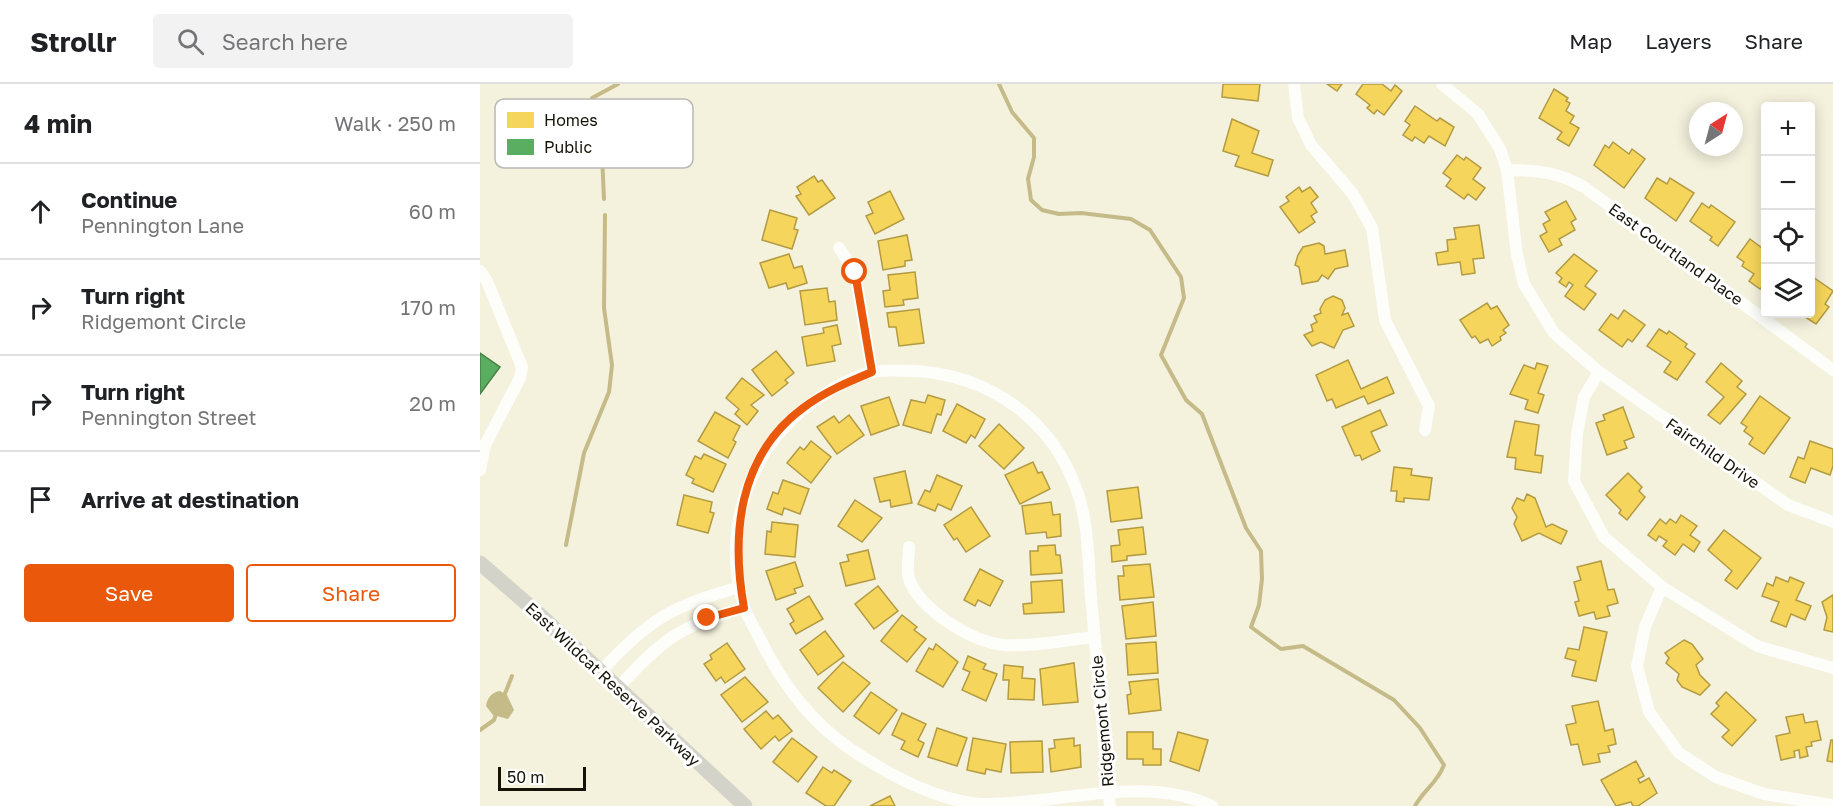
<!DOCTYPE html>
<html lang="en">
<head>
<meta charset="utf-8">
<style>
	:root { --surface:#fff; --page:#f2f2f2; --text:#202124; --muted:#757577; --line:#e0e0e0; --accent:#ea580c }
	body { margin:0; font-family:"Golos Text",sans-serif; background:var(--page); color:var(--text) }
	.controls { position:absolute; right:18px; top:18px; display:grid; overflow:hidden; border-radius:6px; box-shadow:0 3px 15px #0003 }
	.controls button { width:54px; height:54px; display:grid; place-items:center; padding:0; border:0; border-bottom:2px solid var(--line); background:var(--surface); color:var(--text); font:30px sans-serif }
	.compass { position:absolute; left:1209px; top:18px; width:54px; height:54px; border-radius:50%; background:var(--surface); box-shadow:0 3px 15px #0003; rotate:36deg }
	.scale { position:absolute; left:18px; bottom:15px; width:88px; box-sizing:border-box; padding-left:6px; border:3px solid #151307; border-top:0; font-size:16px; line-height:21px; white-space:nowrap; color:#151307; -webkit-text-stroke:4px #fff; paint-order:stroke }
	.stop { position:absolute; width:18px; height:18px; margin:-14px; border:4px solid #ea580c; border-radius:50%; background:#fff }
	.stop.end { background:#ea580c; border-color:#fff; box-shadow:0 2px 6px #0008 }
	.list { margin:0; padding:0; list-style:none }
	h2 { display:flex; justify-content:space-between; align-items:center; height:78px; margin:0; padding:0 24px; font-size:26px }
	h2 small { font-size:20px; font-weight:400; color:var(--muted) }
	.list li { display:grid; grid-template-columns:39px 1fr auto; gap:18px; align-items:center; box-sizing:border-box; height:96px; padding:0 24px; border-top:2px solid var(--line) }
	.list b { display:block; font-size:22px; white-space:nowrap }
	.list p { margin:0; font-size:20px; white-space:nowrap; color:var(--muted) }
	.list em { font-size:20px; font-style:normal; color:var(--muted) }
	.actions { display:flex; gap:12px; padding:18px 24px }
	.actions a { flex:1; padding:14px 0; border:2px solid var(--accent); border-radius:6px; text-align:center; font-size:21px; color:var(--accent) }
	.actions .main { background:var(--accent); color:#fff }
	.icon { flex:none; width:33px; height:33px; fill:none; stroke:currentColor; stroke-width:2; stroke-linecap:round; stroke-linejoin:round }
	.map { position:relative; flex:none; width:1353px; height:722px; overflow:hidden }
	header { display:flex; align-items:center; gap:36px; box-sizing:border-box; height:84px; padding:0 30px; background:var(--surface); border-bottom:2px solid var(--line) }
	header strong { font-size:28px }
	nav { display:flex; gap:33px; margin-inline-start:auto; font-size:21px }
	.search { width:420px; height:54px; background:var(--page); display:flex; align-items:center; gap:15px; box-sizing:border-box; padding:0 21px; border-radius:6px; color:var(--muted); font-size:22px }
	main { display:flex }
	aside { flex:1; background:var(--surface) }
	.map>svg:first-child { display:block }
	.water { fill:#c5bb88 }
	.homes { fill:#f6d55c; stroke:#b29b42; stroke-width:1.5 }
	.public { fill:#5aae61; stroke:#458046; stroke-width:1.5 }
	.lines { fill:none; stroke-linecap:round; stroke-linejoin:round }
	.stream { stroke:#c5bb88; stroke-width:4 }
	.minor { stroke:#fdfdfa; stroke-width:12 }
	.major { stroke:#d4d3ca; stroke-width:15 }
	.route { stroke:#ea580c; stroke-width:8 }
	.labels { text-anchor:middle; stroke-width:6; stroke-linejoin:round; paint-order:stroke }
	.street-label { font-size:16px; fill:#151307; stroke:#fff }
	.key { fill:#fff; stroke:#b9b8b5; stroke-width:1.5 }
	.key-label { font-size:16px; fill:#151307 }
</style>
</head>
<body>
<header>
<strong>Strollr</strong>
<div class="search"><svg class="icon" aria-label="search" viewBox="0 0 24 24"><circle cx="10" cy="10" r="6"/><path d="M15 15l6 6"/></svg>Search here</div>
<nav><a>Map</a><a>Layers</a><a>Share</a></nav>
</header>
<main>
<aside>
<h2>4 min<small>Walk · 250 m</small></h2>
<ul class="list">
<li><svg class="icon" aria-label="ahead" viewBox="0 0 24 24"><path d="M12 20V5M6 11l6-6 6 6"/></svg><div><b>Continue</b><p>Pennington Lane</p></div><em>60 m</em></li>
<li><svg class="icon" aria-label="right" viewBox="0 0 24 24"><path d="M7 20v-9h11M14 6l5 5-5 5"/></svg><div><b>Turn right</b><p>Ridgemont Circle</p></div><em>170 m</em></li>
<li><svg class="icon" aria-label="right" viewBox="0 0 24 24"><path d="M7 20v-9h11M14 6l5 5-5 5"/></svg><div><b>Turn right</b><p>Pennington Street</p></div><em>20 m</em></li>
<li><svg class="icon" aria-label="arrive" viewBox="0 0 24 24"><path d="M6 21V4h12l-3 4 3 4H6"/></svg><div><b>Arrive at destination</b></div></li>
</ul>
<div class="actions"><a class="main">Save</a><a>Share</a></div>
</aside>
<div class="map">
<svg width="1353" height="722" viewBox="0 0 1353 722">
	<rect width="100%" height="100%" fill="#f4f1dd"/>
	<!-- water -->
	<path class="water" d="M 20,607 L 27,611 L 34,626 L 28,635 L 13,631 L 6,622 C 7,614 12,608 20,607 Z"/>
	<!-- homes -->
	<g class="homes">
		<polygon points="743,0 780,0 778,17 742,13"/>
		<polygon points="847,0 862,0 857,7"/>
		<polygon points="883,0 902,0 911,7 915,1 922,7 904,31 897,26 894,30 887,24 890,21 876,10"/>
		<polygon points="1074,5 1088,14 1086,17 1090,19 1086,27 1094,32 1090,39 1099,44 1089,62 1077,55 1082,48 1059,34"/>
		<polygon points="935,22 957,37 960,34 974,43 965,62 949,52 944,59 935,53 932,57 923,51 930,41 925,37"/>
		<polygon points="752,35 779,47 772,69 793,76 788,92 755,82 759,72 743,67"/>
		<polygon points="1133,58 1149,70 1152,65 1165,75 1144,104 1114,81 1125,61 1129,64"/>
		<polygon points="977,71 984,76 986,73 1001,84 993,95 1005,104 996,116 988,110 984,115 966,102 971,95 963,89"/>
		<polygon points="334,92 338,98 342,96 355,114 329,131 316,112 321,110 317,103"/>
		<polygon points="1177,94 1187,100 1190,94 1214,109 1196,137 1165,114"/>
		<polygon points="819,103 822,108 830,103 838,113 831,119 837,128 831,132 835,138 819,149 800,123 809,117 806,113"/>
		<polygon points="410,107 424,135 395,150 386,132 393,129 388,118"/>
		<polygon points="1086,117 1096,135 1091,138 1095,146 1079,155 1082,161 1069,168 1060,152 1067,148 1063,140 1070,136 1065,128"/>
		<polygon points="1222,119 1229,124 1231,121 1255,138 1238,162 1230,156 1232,153 1210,137"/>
		<polygon points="290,126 317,134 314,145 318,146 312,165 282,156"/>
		<polygon points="999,141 1004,174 993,175 995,189 982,191 980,178 958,181 956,169 968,167 967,156 976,155 974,144"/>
		<polygon points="427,151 432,176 425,177 425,182 403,186 398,157"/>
		<polygon points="1270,155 1286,167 1286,198 1280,205 1269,197 1274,190 1262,182 1264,178 1257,173"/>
		<polygon points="839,159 844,162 845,170 865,166 868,182 855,185 848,195 842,191 838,197 822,200 819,183 815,181 818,171 823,163"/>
		<polygon points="309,170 314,184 322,182 327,199 308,205 306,199 289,204 280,179"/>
		<polygon points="1094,170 1117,187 1105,202 1116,210 1104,226 1085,212 1093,201 1089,198 1086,203 1079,198 1082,194 1076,189"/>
		<polygon points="435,188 438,214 423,216 424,221 405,223 403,207 410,206 408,191"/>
		<polygon points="1330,191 1353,207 1345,220 1349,223 1336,240 1325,233 1330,230 1332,223"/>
		<polygon points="347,204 349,218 355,217 357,236 325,241 320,207"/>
		<polygon points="853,212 862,216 865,224 862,231 868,229 874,242 863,246 854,264 841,258 832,262 824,251 833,247 831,241 837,238 834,232 841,229 840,225 845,216"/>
		<polygon points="1007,219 1011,225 1017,222 1029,241 1023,246 1026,249 1020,253 1021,256 1012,262 1008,255 1000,259 995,252 992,254 980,236"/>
		<polygon points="439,225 444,259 419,262 416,243 409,243 407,229"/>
		<polygon points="1144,226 1165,241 1152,258 1148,255 1142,263 1119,246 1131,230 1138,235"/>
		<polygon points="357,241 361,260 352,262 355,277 327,282 322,253 344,249 343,244"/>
		<polygon points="1179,245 1187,250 1189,247 1207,260 1205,263 1215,270 1197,296 1184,288 1191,278 1167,262"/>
		<polygon points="296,267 314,289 305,296 308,299 292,312 272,286"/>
		<polygon points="868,276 881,305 907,293 914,309 888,320 884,312 856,324 852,315 847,317 836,291"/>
		<polygon points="1057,279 1068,282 1058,309 1064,311 1058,329 1045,325 1048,316 1030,310 1044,281 1055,285"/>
		<polygon points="1241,279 1262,297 1257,303 1266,310 1240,340 1228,331 1244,313 1226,298"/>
		<polygon points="262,294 284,311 271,321 278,327 267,341 255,330 259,325 246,314"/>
		<polygon points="448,311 465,316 461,331 457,330 451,349 423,341 431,316 445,319"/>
		<polygon points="1280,312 1310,334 1284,370 1269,360 1273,354 1264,347 1267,343 1261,339"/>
		<polygon points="409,313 419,341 391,351 381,322"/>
		<polygon points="477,320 505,335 495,354 491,351 486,359 463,347"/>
		<polygon points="1143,323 1154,353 1144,357 1147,364 1127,371 1116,339 1125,336 1123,331"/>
		<polygon points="900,326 907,341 891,348 900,367 882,376 880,371 875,372 862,343"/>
		<polygon points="235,328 260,342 253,356 256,358 248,374 218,357"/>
		<polygon points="369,331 384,351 357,370 337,343 354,332 359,339"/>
		<polygon points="1035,337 1059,341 1055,371 1063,372 1061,389 1035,385 1036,374 1027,373"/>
		<polygon points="519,340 544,364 524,385 499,362"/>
		<polygon points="331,357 351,373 331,399 307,379 320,363 324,366"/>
		<polygon points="1330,357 1353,365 1353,382 1350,391 1331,384 1325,399 1310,393 1318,373 1324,375"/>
		<polygon points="224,370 246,380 233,408 212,399 214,395 206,391 215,372 221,375"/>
		<polygon points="553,378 558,389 562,388 570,405 540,420 525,391"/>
		<polygon points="914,383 932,385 931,391 952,394 949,416 924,414 924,418 916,417 917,407 911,407"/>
		<polygon points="425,387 432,419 411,423 410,416 400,418 394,394"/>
		<polygon points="1148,389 1162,403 1159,407 1165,413 1147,436 1139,429 1141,426 1126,411"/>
		<polygon points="457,391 482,402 471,426 458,420 455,427 438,420 445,406 450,408"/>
		<polygon points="303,396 329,405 320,430 304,424 302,431 287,425 293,408 298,410"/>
		<polygon points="658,403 662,434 631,438 627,407"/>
		<polygon points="1047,410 1055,414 1066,443 1072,440 1087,447 1081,460 1059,449 1042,457 1034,440 1037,433 1032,424 1037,414 1044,417"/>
		<polygon points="204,411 232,418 230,428 234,429 228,449 197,441"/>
		<polygon points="375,416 402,434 382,458 358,442"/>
		<polygon points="571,418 573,431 580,430 581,452 567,454 566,448 546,450 542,422"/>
		<polygon points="491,423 510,452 486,468 477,454 474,456 464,441"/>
		<polygon points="1201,431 1217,442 1210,451 1220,458 1214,468 1203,460 1195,471 1183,462 1187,457 1179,452 1176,457 1168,451 1180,435 1186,440 1190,435 1196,439"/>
		<polygon points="292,438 318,441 315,473 285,470 287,447 291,448"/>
		<polygon points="663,443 666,470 647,472 647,476 632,478 631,462 640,461 638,446"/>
		<polygon points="1244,446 1281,474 1257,505 1245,496 1252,487 1228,466"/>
		<polygon points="575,461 576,471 580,471 582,489 551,491 550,467 558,467 558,462"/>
		<polygon points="388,466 395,495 366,502 360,479 369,477 367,471"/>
		<polygon points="1121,477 1128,506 1134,505 1138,519 1127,522 1130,532 1116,535 1114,528 1099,532 1095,518 1099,517 1094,498 1101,496 1097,483"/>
		<polygon points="315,478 323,502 314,505 316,509 296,516 286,487"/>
		<polygon points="670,480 674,513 640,516 638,492 644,492 643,482"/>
		<polygon points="500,485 523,497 510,522 498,516 495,522 484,516"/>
		<polygon points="1296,493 1308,498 1310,493 1324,499 1316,516 1331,522 1325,536 1311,530 1306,543 1291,537 1299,518 1282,512 1287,499 1293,502"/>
		<polygon points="582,496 584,528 544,530 543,520 552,519 551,498"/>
		<polygon points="398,502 418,527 394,545 375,520"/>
		<polygon points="1353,511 1353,548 1344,546 1347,533 1342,518"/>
		<polygon points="329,512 343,535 316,550 310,540 314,537 307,525"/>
		<polygon points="673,518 676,552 646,555 642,522"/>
		<polygon points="422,531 437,543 434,546 446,555 427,578 401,557"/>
		<polygon points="1104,543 1127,548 1116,597 1092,592 1096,577 1085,574 1088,564 1099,566"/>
		<polygon points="345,547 364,572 338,591 320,566"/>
		<polygon points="1204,556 1212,560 1223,575 1216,581 1220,591 1230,601 1220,611 1202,603 1197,596 1199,590 1186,579 1189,574 1185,569"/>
		<polygon points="676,558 678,589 648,591 646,560"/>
		<polygon points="247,559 265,585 245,599 241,593 236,597 224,580 232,575 230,571"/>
		<polygon points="456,560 478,578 463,603 436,587 449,564 453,566"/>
		<polygon points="488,572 506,580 503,585 517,590 506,617 482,606 490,588 483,585"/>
		<polygon points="363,578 390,599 363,628 338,604"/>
		<polygon points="594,579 598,618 563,621 560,585"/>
		<polygon points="524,581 543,583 542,594 555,595 554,616 528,615 529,596 523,596"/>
		<polygon points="265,593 288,618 262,638 241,611"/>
		<polygon points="678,595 681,626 649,630 647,611 651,610 649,598"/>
		<polygon points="391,608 417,626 399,650 374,632"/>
		<polygon points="1246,608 1276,636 1252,662 1242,653 1249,646 1231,630 1239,622 1236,619"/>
		<polygon points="1118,617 1125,647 1133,645 1136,660 1128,662 1130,668 1118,670 1120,678 1103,681 1098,660 1091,661 1086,641 1096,639 1092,622"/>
		<polygon points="286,627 293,635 298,631 312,647 299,657 295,652 281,665 264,645"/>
		<polygon points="422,629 446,640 438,656 444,659 438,673 421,665 425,657 412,651"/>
		<polygon points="1323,630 1325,639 1337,637 1341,656 1331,658 1332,662 1326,663 1328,672 1320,674 1319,666 1314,667 1315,673 1301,676 1296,652 1310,649 1306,633"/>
		<polygon points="457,644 487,654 477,682 448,673"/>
		<polygon points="647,648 673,648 673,665 681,665 681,681 663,681 663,675 647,675"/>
		<polygon points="698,648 728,656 719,687 690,677"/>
		<polygon points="312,654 337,673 318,698 293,678"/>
		<polygon points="493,654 526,660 521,688 506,685 505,690 487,686"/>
		<polygon points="594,654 594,662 600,661 601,683 571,688 569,665 575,664 574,656"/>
		<polygon points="1351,656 1353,656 1353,678 1347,677"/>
		<polygon points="562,657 563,688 531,689 530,658"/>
		<polygon points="1156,677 1164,692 1158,695 1160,699 1169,694 1177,709 1158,722 1153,722 1151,718 1136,722 1121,696"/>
		<polygon points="343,683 352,689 354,686 371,697 354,722 346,722 326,709"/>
		<polygon points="410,712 415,722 390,722"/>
	</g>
	<!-- public -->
	<polygon class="public" points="0,269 20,283 0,310"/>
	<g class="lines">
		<!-- stream -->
		<g class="stream">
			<path d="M 519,0 L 532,28 L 554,54 L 554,73 L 548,95 L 551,116 L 562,126 L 579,130 L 601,129 L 651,135 L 670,146 L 701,193 L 704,214 L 681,271 L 706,316 L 722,330 L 766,444 L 781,467 L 782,495 L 779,521 L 771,543 L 801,565 L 823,562 L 914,616 L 940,644 L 964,681 C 956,701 945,704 935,722"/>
			<polyline points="124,115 121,48 112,14 138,0"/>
			<polyline points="86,461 104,369 129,308 132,281 124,224 125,131"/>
			<polyline points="24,612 32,592"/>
			<polyline points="0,646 14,636 17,627"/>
		</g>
		<!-- minor -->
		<g class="minor">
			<polyline points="814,0 818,34 831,61 873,110 892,144 905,236 949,322 945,346"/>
			<polyline points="962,0 998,30 1020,65 1027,86 1037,171 1044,200 1074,249 1119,288 1308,421 1353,438"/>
			<path d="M 1027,86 C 1056,86 1078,88 1104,103 L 1353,286"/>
			<polyline points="359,164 375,188 392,288"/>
			<polyline points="0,187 7,197 42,283 40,294 5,361 0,386"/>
			<polyline points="1119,288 1104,313 1097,350 1094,397 1124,453 1182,503 1277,562 1353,584"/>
			<path d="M 429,463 C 429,473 426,486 429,495 C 440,526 492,558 524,561 C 553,563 585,556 615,553"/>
			<polyline points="1182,503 1165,543 1157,582 1169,628 1199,669 1236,693 1284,710 1353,721"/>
			<path d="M 121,587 C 169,535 192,522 260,503"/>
			<path d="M 138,604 C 181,556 201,541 264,524"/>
			<path d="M 630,722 L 629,712 C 623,645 617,579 611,513 C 608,478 609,440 597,407 C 572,335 510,292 436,287 C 423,287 406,285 393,288 C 374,291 352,305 336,316 C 270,360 240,447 264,523 C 268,534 275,545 280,555 C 301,598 330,637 369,664 C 407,690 453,715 499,720 C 573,722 663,689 732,722"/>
		</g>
		<!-- major -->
		<polyline class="major" points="0,479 60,531 265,722"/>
	</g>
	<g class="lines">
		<!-- route -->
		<path class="route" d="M 227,534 L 264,524 C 251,451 258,372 323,324 C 344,308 368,298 392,288 L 375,188"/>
	</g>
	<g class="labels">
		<!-- street labels -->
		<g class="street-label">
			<text transform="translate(1196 170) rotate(36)" y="6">East Courtland Place</text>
			<text transform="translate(1233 369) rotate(35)" y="6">Fairchild Drive</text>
			<text transform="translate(133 600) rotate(43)" y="6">East Wildcat Reserve Parkway</text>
			<text transform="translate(622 637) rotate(-95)" y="6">Ridgemont Circle</text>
		</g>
	</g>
	<!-- legend -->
	<rect x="15" y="15" width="198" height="69" rx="9" class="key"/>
	<rect x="27" y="28" width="27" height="16" fill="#f6d55c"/>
	<rect x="27" y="55" width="27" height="16" fill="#5aae61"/>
	<g class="key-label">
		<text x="64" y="42">Homes</text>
		<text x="64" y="69">Public</text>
	</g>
</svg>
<div class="controls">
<button>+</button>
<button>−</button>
<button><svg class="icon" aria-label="locate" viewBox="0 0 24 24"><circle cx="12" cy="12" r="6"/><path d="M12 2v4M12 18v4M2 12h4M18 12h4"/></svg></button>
<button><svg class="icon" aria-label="layers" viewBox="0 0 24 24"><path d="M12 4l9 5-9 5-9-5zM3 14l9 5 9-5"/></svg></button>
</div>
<svg class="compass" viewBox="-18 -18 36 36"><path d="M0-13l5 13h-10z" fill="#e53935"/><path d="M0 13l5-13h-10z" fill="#757577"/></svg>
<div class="scale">50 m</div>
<div class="stop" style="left:375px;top:188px"></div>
<div class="stop end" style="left:227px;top:534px"></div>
</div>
</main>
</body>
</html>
